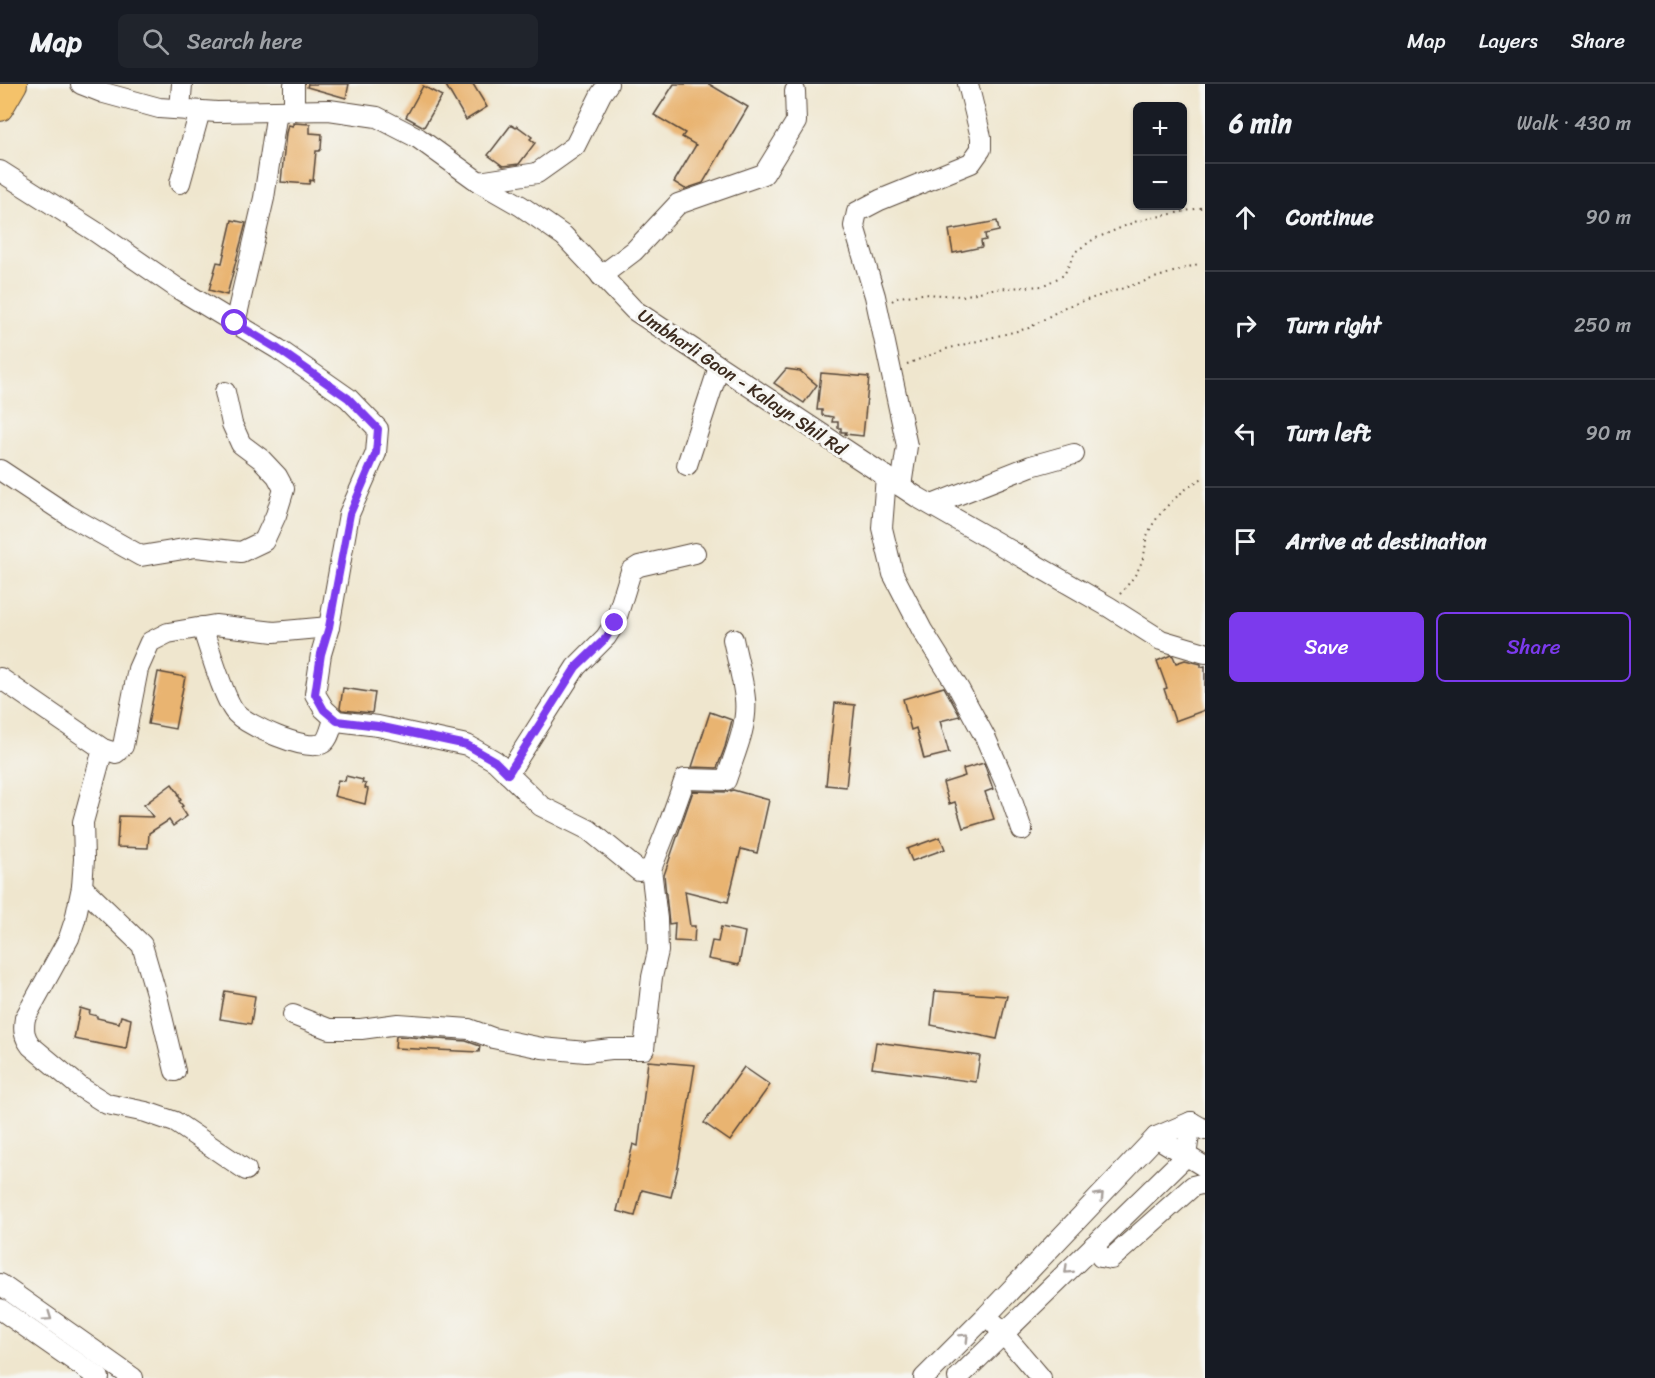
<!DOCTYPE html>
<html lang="en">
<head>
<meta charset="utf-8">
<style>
	:root { --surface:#171b24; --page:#20242c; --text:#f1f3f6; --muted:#9ea1a6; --line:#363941; --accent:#7c3aed }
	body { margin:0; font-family:Sriracha,sans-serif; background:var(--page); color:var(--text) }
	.controls { position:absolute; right:18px; top:18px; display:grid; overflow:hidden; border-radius:9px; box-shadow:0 2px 4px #0004 }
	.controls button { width:54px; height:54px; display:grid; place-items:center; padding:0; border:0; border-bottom:2px solid var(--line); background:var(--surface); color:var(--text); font:30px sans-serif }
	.stop { position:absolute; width:18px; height:18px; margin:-14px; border:4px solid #7c3aed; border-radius:50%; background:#fff }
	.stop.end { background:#7c3aed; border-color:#fff; box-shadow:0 2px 6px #0008 }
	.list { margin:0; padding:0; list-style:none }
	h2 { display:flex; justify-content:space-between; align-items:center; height:78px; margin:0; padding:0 24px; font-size:26px }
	h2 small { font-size:20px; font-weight:400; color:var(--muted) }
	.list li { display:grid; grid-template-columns:39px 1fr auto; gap:18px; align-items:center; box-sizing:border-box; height:108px; padding:0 24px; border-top:2px solid var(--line) }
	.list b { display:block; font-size:22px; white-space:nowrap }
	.list em { font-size:20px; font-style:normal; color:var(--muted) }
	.actions { display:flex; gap:12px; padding:18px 24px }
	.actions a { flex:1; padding:14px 0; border:2px solid var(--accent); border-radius:9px; text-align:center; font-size:21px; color:var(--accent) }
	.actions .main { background:var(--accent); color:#fff }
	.icon { flex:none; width:33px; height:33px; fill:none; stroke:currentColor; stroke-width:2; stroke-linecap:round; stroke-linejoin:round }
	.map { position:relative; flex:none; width:1205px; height:1294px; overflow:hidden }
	header { display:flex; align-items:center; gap:36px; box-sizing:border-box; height:84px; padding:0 30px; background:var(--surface); border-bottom:2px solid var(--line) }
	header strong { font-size:28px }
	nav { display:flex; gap:33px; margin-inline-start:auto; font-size:21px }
	.search { width:420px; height:54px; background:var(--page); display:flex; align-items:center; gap:15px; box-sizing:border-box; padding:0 21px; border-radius:9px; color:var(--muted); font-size:22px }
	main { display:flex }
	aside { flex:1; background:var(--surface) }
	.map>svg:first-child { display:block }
	.building { fill:#e9b471 }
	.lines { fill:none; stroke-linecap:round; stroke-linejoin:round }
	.minor-casing { stroke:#564638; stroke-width:22 }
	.major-casing { stroke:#564638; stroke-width:28 }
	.path { stroke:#564638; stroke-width:2; stroke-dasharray:1.5 4.5; stroke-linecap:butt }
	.minor { stroke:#fff; stroke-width:20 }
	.major { stroke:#f4c26a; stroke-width:26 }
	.oneway { stroke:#a79f9a }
	.route { stroke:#7c3aed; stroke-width:8 }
	.labels { text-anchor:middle; stroke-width:6; stroke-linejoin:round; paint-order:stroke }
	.street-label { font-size:18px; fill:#3b2a1e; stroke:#f6f6f2 }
</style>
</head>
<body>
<header>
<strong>Map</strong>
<div class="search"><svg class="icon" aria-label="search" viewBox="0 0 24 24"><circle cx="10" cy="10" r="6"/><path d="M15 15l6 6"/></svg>Search here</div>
<nav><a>Map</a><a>Layers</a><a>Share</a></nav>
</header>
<main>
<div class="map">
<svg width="1205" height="1294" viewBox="0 0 1205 1294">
	<rect width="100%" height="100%" fill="#f6f6f2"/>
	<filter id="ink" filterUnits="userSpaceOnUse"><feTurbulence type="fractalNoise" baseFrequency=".0167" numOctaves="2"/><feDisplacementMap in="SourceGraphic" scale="12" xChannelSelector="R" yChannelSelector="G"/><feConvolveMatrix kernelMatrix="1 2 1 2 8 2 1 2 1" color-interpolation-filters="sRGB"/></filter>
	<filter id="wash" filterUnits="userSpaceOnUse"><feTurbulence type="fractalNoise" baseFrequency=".008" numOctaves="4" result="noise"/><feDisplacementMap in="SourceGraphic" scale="24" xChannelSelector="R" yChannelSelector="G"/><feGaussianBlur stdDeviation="1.35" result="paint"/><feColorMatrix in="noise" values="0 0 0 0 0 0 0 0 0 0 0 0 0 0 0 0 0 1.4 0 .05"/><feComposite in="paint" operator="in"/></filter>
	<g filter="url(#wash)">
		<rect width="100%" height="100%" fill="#efe6ce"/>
		<g id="blocks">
			<!-- building -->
			<g class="building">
				<polygon points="308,0 349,0 346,14 307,3"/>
				<polygon points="445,0 473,0 487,23 466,36"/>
				<polygon points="674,0 709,0 748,23 703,99 685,105 674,98 696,61 682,53 685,49 654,31"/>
				<polygon points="423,2 442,12 424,43 406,33"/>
				<polygon points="293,39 310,40 310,49 322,50 321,65 319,67 316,67 313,97 310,96 309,100 281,98 286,49 288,41 293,42"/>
				<polygon points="511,41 516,44 517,42 532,53 530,55 535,59 519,80 503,82 488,71"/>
				<polygon points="232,136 246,139 227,211 209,206 217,178 222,179"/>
				<polygon points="997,137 999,147 985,150 986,156 981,157 982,163 953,169 949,146"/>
				<polygon points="786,285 800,287 817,301 804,319 774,299"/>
				<polygon points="821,289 869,293 863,352 845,350 846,348 841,348 841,344 838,344 838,338 832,338 833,333 822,331 822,326 817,326"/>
				<polygon points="1171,571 1173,572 1176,579 1185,576 1201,580 1201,583 1205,582 1205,626 1175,637 1164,605 1167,604 1157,577"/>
				<polygon points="158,588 185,593 175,645 148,640"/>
				<polygon points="944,603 960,632 940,637 949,669 924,675 916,644 911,646 903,615"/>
				<polygon points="343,604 375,609 372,629 342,626 340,624"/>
				<polygon points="835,619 855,621 846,703 826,701"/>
				<polygon points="710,628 732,636 725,663 717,684 692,683"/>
				<polygon points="984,679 993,705 985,708 994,735 963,744 955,718 949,720 943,699 965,692 963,685"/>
				<polygon points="346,692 363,696 362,699 366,700 365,704 368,705 365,720 334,712 338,696 345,697"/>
				<polygon points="172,700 179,710 178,711 181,716 179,717 183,722 181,723 187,732 173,742 169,736 149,749 148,764 117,763 119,732 153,733 144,721"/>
				<polygon points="733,706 769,716 757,769 741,765 728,818 685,807 690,842 695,842 694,858 674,857 675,839 669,840 664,791 693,707 726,708"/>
				<polygon points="940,753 945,765 912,777 907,765"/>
				<polygon points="721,843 745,848 739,881 708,875 712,857 718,858"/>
				<polygon points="225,907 255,912 251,940 220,935"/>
				<polygon points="935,907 1007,912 997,955 931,941"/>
				<polygon points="80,924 90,927 89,930 97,932 97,934 119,939 121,932 131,935 126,965 74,955"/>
				<polygon points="396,952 466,957 480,962 479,968 395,964"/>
				<polygon points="876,958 980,972 976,998 872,984"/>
				<polygon points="648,977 695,981 678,1083 671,1113 642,1106 635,1132 617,1127 633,1060 638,1062"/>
				<polygon points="744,983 770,1001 730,1057 704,1039"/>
			</g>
		</g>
	</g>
	<g filter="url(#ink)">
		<use href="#blocks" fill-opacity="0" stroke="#564638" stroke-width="1.5"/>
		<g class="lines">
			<!-- minor casing -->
			<g class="minor-casing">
				<g id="minor">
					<polyline points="81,0 104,9 159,24 217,28 329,26 377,33 418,54 479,98 521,122 564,152 634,226 917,413 1109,523 1161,556 1205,569"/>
					<polyline points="294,0 294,27"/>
					<polyline points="180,25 182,0"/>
					<path d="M 0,87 L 96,148 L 177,204 L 278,265 L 348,314 L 378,345 L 376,369 L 349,430 L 329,543 L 321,570 L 315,610 L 324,625 L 337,637 L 378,642 L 467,661 L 495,677 L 541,722 L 589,746 L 639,787 L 651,785 L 670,737 L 685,695 L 726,696 C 734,671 748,642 745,615 C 743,595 737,575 733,555"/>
					<polyline points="479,98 537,89 575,62 601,10 608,0"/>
					<polyline points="180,99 200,27"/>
					<polyline points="601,192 634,167 678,120 764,90 796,38 795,7"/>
					<polyline points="235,239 264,114 277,27"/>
					<polyline points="687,381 719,283"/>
					<polyline points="0,386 68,431 141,472 196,463 241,468 264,457 276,431 284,405 277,392 261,375 241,360 232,340 225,308"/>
					<polyline points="886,392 882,444 893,490 922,546 959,605 986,655 1008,705 1022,746"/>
					<polyline points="901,402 907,362 875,212 854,142 857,128 880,116 971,79 981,65 981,53 968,0"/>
					<polyline points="932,421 1031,382 1074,370"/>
					<path d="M 202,543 C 209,562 224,617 236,629 C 248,642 305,667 321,660 C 329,657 331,643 334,636"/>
					<polyline points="0,594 103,665 116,669 123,662 138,585 150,558 168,549 215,541 274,548 329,543"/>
					<path d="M 103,665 L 83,738 L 84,775 L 82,803 L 75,836 L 69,854 L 25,934 C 23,946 24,953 31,962 L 80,1003 L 107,1020 L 146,1028 L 175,1038 L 246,1086"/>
					<polyline points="508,690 576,583 606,553 615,539 631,487 639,482 695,469"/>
					<polyline points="82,803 142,861 158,916 175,987"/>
					<polyline points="293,931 329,945 361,945 398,940 469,945 493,954 542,964 586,968 611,965 644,965 652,893 658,867 657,835 651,785"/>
					<polyline points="1156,1053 1205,1083"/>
					<polyline points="1094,1161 1101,1173 1111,1175 1193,1102 1205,1099"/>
					<polyline points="0,1200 133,1294"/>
					<polyline points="0,1225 99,1294"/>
					<polyline points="995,1240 1041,1294"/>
					<polyline points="924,1294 987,1231 1156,1053 1191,1038 1205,1046"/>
					<polyline points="958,1294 1186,1072 1191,1038"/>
				</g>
			</g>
			<!-- major casing -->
			<g class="major-casing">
				<polyline id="major" points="0,24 14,0"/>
			</g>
			<!-- path -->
			<g class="path">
				<polyline points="892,217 898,213 923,210 963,212 992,205 1042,202 1064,191 1075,168 1094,155 1137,137 1205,123"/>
				<polyline points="907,280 946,265 1029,244 1065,223 1201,179"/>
				<path d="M 1120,510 C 1131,497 1140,487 1144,470 C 1146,465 1145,458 1147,452 C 1155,430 1184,403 1205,393"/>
			</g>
			<!-- minor -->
			<use href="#minor" class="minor"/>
			<!-- major -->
			<use href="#major" class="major"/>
		</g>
		<!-- one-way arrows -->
		<defs><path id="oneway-chevron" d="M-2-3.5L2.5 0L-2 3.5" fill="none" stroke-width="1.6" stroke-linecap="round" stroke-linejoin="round" transform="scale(1.5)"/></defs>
		<g class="oneway">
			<use href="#oneway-chevron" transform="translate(1100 1112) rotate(-46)"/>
			<use href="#oneway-chevron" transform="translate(1068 1186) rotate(136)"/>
			<use href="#oneway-chevron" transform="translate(48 1233) rotate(35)"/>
			<use href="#oneway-chevron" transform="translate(965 1253) rotate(-45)"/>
		</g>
	</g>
	<g class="lines" filter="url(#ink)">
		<!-- route -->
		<polyline class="route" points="235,239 278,265 348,314 378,345 376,369 350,430 329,543 321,570 315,610 324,626 337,637 378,642 467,661 495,677 508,690 576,583 606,554 615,539"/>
	</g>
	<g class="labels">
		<!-- street labels -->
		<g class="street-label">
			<text transform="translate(742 298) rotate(34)" y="6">Umbharli Gaon - Kalayn Shil Rd</text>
		</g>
	</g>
</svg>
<div class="controls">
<button>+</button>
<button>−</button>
</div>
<div class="stop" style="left:235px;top:239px"></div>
<div class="stop end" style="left:615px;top:539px"></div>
</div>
<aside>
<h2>6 min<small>Walk · 430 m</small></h2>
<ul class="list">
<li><svg class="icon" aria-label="ahead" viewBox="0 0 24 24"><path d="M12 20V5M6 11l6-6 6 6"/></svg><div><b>Continue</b></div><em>90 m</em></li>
<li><svg class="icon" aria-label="right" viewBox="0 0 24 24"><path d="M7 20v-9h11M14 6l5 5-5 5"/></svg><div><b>Turn right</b></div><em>250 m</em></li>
<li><svg class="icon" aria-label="left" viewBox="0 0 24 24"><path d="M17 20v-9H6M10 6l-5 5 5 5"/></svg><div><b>Turn left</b></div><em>90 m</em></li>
<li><svg class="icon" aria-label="arrive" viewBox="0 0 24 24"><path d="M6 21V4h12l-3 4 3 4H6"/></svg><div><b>Arrive at destination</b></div></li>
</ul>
<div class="actions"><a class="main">Save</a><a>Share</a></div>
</aside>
</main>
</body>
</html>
